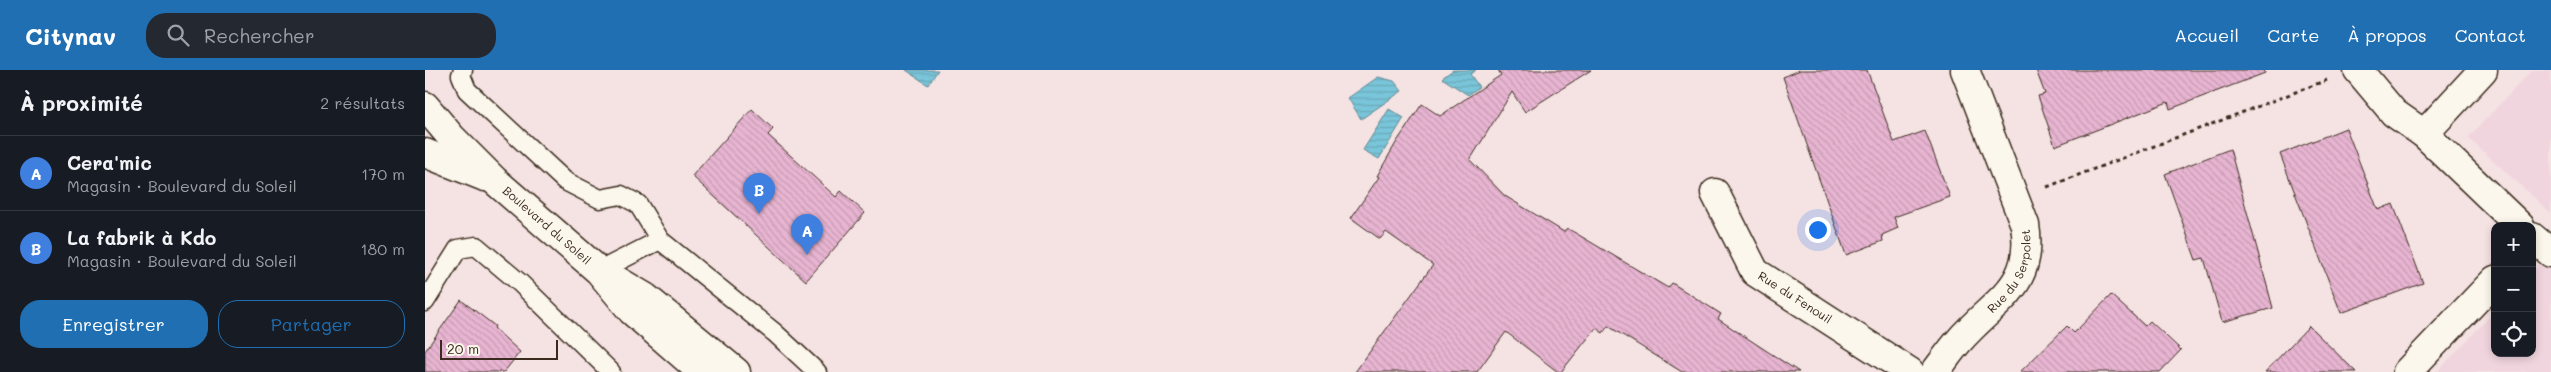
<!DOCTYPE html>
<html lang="fr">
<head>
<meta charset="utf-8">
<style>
	:root { --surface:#171b24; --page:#242831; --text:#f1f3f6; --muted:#9ea1a6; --line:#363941; --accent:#1f6fb2 }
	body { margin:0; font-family:Mali,sans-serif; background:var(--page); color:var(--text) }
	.controls { position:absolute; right:15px; bottom:15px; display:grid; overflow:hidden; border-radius:10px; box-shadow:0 2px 8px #0003 }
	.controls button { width:45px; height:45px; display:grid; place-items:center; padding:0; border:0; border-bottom:1px solid var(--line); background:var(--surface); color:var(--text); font:25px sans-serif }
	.scale { position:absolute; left:15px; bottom:12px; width:118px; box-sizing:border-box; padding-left:5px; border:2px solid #3b2a1e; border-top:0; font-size:14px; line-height:18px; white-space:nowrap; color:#3b2a1e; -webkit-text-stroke:4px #fbf7ec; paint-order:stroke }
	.you { position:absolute; left:1392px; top:159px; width:18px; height:18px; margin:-12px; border:4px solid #fff; border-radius:50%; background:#1a73e8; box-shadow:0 0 0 8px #1a73e833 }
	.badge { display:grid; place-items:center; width:32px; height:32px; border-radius:50%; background:var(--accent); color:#fff; font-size:16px; font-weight:700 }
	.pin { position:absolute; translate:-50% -41px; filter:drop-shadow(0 1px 2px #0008) }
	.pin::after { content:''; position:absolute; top:26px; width:18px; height:15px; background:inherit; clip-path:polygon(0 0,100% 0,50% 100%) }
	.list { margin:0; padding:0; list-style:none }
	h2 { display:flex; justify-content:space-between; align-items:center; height:65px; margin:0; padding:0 20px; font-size:21px }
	h2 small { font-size:16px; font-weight:400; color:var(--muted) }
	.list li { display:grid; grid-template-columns:32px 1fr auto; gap:15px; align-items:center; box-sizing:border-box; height:75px; padding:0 20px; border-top:1px solid var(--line) }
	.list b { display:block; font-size:19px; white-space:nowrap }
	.list p { margin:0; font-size:16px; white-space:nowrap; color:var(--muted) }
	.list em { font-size:16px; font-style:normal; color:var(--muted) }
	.actions { display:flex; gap:10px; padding:15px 20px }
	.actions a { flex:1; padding:11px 0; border:1px solid var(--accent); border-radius:20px; text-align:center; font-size:18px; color:var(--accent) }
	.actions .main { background:var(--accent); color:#fff }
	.icon { flex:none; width:28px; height:28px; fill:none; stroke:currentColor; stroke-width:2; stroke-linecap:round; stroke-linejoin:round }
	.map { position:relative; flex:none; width:2126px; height:302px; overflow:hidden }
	header { display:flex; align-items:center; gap:30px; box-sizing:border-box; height:70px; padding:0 25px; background:var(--accent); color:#fff }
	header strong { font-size:24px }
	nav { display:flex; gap:28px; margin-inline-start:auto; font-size:18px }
	.search { width:350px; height:45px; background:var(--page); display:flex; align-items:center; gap:12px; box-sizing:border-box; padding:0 18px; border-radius:20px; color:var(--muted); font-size:19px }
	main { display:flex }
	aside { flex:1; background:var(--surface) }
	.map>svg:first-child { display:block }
	.built { fill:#f1d5de }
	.water { fill:url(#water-rules); stroke:#60878e }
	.building { fill:url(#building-back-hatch); stroke:#3b2a1e }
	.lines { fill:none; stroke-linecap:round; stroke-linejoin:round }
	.lane-casing { stroke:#3b2a1e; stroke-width:21 }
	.street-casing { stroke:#3b2a1e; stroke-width:31 }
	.secondary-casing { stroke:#3b2a1e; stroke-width:31 }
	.path { stroke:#3b2a1e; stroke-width:3; stroke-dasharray:4 4; stroke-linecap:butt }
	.lane { stroke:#fbf7ec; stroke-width:18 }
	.street { stroke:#fbf7ec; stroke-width:28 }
	.secondary { stroke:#fbf7ec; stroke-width:28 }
	.labels { text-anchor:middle; stroke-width:5; stroke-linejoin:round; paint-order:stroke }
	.street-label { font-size:12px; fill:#3b2a1e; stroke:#fbf7ec }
</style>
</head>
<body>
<header>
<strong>Citynav</strong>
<div class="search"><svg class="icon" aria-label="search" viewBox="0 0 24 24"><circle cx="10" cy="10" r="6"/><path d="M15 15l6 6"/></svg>Rechercher</div>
<nav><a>Accueil</a><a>Carte</a><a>À propos</a><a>Contact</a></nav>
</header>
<main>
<aside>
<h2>À proximité<small>2 résultats</small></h2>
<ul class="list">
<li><span class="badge" style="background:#3f7fe0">A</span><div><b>Cera'mic</b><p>Magasin · Boulevard du Soleil</p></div><em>170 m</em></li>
<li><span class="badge" style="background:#3f7fe0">B</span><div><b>La fabrik à Kdo</b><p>Magasin · Boulevard du Soleil</p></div><em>180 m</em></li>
</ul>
<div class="actions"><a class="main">Enregistrer</a><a>Partager</a></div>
</aside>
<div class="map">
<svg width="2126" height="302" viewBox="0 0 2126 302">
	<defs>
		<pattern id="water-rules" width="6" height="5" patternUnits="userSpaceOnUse" patternTransform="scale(1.25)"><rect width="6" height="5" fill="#79c5d9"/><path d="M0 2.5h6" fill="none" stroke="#6aa9ba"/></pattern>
		<pattern id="building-back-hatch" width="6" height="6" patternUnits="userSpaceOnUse" patternTransform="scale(1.25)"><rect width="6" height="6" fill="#e7b4d1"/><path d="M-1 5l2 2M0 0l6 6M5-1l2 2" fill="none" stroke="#c79bb3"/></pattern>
	</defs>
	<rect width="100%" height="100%" fill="#f5e3e4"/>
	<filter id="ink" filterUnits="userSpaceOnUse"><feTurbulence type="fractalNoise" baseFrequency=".02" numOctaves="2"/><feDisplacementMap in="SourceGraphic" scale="10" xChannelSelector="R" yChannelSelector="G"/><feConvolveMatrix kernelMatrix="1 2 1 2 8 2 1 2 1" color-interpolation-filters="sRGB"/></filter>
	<g filter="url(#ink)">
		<!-- built -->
		<g class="built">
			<polygon points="2107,0 2126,0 2126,143 2043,68"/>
			<polygon points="2126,182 2126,302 2012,302 2070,241 2070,283 2107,283 2107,202"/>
		</g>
		<!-- water -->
		<g class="water">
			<polygon points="481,0 513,0 503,15"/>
			<polygon points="1028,0 1051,0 1045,4 1054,17 1043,25 1017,8"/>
			<polygon points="953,7 969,11 977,21 936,49 923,28"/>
			<polygon points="964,39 979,48 954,89 938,80"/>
		</g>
		<!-- building -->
		<g class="building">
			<polygon points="1073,0 1166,0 1100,42 1087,22 1045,90 1080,126 1139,162 1142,158 1243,218 1247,213 1296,244 1293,249 1374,302 1257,302 1183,256 1178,263 1171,258 1136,302 1133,302 1081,262 1052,302 930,302 1008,195 961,162 955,169 926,148 954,107 952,106 971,73 997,34 1015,46 1076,5"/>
			<polygon points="1375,0 1442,0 1469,72 1500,61 1525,127 1469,147 1473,158 1457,165 1458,171 1421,185 1358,7"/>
			<polygon points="1611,0 1839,0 1840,3 1745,39 1743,32 1630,76 1613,26 1620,24"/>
			<polygon points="327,39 348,59 343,65 411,127 416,121 440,143 381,211 267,106"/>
			<polygon points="1921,58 1953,140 1968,134 1998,213 1916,243 1855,84"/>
			<polygon points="1805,79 1848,238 1797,252 1779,188 1771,190 1740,104"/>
			<polygon points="1686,225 1720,256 1725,251 1756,280 1735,302 1595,302 1642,256 1649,263"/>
			<polygon points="36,230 70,256 69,258 95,282 79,302 0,302 0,281"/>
			<polygon points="1884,256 1931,302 1840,302"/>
		</g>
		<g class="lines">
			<!-- lane casing -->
			<g class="lane-casing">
				<g id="lane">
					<polyline points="38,0 36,5 42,20 140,111 175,129 196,125 213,134 235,170"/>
					<polyline points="174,201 235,170 350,263 392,302"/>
					<polyline points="0,232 33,179 51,176 95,213 186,302"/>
				</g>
			</g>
			<!-- street casing -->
			<g class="street-casing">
				<g id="street">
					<polyline points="1933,0 1969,43 1999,64 2095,156"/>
					<polyline points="1999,64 2058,0"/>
					<path id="s1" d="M 1290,123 L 1330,202 L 1485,302"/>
					<polyline points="2107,167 2126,183"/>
					<path id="s2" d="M 1510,302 C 1518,292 1525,281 1534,271 C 1569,230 1610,218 1600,155 L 1540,0"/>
					<polyline points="1982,302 2070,210"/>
				</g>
			</g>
			<!-- secondary casing -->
			<g class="secondary-casing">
				<g id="secondary">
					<path id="s3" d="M 0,36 L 27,68 L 69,110 L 174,201 L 207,241 L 277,302"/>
					<polyline points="0,83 60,107"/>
					<polyline points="193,211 220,227 311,302"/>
				</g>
			</g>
			<!-- path -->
			<polyline class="path" points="1622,117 1902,10"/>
			<!-- lane -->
			<use href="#lane" class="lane"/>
			<!-- street -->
			<use href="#street" class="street"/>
			<!-- secondary -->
			<use href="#secondary" class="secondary"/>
		</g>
	</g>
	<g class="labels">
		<!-- street labels -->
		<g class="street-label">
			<text dy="4" stroke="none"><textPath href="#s3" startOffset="171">Boulevard du Soleil</textPath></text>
			<text dy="4" stroke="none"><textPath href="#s2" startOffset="129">Rue du Serpolet</textPath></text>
			<text dy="4" stroke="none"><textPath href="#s1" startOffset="136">Rue du Fenouil</textPath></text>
		</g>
	</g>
</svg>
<div class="controls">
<button>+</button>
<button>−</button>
<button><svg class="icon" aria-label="locate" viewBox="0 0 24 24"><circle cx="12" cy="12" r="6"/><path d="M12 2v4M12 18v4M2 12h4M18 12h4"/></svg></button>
</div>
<div class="scale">20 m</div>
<div class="you"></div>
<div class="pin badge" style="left:382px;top:185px;background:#3f7fe0">A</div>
<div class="pin badge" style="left:334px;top:144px;background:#3f7fe0">B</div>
</div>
</main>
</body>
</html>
